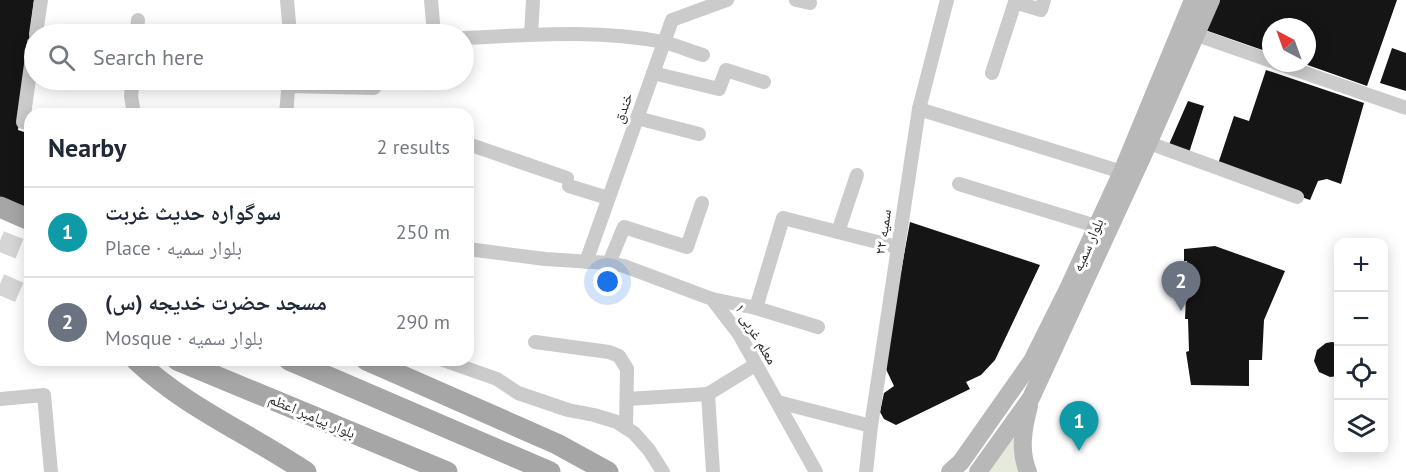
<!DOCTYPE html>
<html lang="en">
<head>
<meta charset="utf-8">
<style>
	:root { --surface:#fff; --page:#f6f6f7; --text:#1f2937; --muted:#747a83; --line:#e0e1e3; --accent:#0b8043 }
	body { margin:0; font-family:"PT Sans","Noto Naskh Arabic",sans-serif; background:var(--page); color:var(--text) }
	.controls { position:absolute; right:18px; bottom:18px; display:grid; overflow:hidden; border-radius:12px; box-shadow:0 3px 15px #0003 }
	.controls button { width:54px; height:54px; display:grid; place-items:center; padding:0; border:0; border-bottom:2px solid var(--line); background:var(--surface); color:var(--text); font:30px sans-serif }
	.compass { position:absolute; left:1262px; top:18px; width:54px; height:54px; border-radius:50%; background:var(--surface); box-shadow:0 3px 15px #0003; rotate:319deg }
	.you { position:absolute; left:608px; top:282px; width:21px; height:21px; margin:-15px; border:4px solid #fff; border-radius:50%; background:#1a73e8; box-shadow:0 0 0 9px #1a73e833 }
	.badge { display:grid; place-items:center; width:39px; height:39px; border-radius:50%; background:var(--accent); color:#fff; font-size:20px; font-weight:700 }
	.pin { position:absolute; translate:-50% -50px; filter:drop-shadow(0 2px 3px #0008) }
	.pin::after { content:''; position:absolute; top:32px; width:21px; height:18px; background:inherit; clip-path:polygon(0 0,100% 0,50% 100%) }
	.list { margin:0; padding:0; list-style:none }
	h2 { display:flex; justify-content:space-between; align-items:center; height:78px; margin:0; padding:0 24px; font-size:26px }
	h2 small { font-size:20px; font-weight:400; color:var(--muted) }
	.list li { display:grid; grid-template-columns:39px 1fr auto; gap:18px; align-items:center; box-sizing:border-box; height:90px; padding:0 24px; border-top:2px solid var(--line) }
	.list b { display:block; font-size:22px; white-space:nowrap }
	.list p { margin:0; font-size:20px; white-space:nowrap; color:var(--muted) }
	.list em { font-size:20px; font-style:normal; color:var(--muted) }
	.icon { flex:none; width:33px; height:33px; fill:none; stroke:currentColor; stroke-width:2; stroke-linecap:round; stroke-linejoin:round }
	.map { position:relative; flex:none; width:1406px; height:472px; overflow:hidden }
	.search { position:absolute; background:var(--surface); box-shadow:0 3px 15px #0003; left:24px; top:24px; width:450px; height:66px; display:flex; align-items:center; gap:15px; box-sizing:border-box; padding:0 21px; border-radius:33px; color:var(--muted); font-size:22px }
	.panel { position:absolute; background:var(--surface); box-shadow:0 3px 15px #0003; left:24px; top:108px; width:450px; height:258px; border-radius:18px }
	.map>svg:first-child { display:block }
	.green { fill:#e6eadd }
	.building { fill:#151515 }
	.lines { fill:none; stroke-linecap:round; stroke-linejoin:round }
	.primary-tunnel { stroke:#d5d5d5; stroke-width:21; stroke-dasharray:21 10; stroke-linecap:butt }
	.minor { stroke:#cbcbcb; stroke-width:14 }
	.secondary { stroke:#b8b8b8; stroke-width:18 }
	.primary { stroke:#a6a6a6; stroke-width:21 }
	.labels { text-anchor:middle; stroke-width:6; stroke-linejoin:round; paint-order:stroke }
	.street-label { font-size:15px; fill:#2e2e2e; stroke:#fff }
</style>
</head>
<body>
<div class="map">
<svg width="1406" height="472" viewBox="0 0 1406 472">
	<rect width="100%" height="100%" fill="#fff"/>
	<!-- green -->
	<polygon class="green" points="1031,398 1028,472 978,472"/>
	<!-- building -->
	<g class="building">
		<polygon points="0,0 34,0 18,130 30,134 30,214 0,203"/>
		<polygon points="1215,0 1397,0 1367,86 1302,63 1307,63 1307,27 1271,27 1271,53 1205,30"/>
		<polygon points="1392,48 1406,53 1406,91 1380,83"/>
		<polygon points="1266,70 1364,103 1341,184 1327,179 1318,181 1310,200 1217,167 1234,116 1249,121"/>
		<polygon points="1188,101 1204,106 1188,156 1167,149"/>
		<polygon points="910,222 1040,265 995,360 981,375 966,382 970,389 896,425 884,419 880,412 884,393 894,386 884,365"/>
		<polygon points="1215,246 1285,271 1264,320 1262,360 1249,360 1249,386 1191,385 1186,352 1189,351 1188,319 1185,319 1186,296 1188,296 1187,261 1184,261 1184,249"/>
		<polygon points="1332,342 1338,343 1338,376 1330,377 1319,372 1314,361 1317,350 1326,343"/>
	</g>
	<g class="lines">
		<!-- primary-tunnel -->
		<g class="primary-tunnel">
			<polyline points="0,241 30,253"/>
			<polyline points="0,284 30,297"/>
		</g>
		<!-- minor -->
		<g class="minor">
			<polyline points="287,0 290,34"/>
			<polyline points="431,0 434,34"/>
			<polyline points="796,0 810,3"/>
			<polyline points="36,34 41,0"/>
			<polyline points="137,34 138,20"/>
			<polyline points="531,35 533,0"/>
			<polyline points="1197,35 1271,61"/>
			<path d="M 464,38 C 530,35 597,29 663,42 C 676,45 690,51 703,55"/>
			<polyline points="1276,63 1406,108"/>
			<polyline points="653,73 719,89 726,70 764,82"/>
			<polyline points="992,73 1015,2 1041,10 1044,0"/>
			<polyline points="133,80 131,96 134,114"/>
			<polyline points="288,86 374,88"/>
			<polyline points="919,109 1122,172"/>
			<polyline points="286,114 289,80"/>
			<polyline points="637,118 699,134"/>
			<polyline points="30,123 23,122 34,43"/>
			<polyline points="1149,143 1297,197"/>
			<polyline points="468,144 567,178"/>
			<polyline points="959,184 1096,226"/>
			<polyline points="569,186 608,198"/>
			<polyline points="838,232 857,175"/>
			<polyline points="468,249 545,259 609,263 624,266 712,299 739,334 816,472"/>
			<polyline points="586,262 672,20 727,0"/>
			<polyline points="609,263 624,227 687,247 702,203"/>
			<polyline points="712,299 756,308 818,327"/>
			<polyline points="756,308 783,218 897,247"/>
			<polyline points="535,342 609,352 619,356 627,369 626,428"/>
			<polyline points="443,360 497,379 518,393 568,410 594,415 617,422 634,433 649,450 663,472"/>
			<polyline points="708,394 713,472"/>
			<polyline points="0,399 44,395 51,472"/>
			<polyline points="627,399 708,394 755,365"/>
			<polyline points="778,402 871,426"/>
			<polyline points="866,472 871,426 919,109 947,0"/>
		</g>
		<!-- secondary -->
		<g class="secondary">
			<polyline points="950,472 961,462 1032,361 1068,289 1122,172 1193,0"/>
			<polyline points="978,472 1031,398 1144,153 1211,0"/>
			<path d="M 1028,472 C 1019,450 1023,429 1029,406"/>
		</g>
		<!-- primary -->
		<g class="primary">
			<polyline points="0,207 30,220"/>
			<path d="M 136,360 C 185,407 250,434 306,472"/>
			<polyline points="177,360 447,472"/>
			<polyline points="289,360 550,472"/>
			<polyline points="366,360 557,444 608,472"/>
		</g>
	</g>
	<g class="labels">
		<!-- street labels -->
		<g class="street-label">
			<text transform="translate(623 108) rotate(-70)" y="5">خندق</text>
			<text transform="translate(883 232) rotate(-82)" y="5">سمیه ۲۲</text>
			<text transform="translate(1088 245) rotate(-66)" y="5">بلوار سمیه</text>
			<text transform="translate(756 334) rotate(59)" y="5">معلم غربی ۱</text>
			<text transform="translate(312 416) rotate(23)" y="5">بلوار پیامبر اعظم</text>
		</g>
	</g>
</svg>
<div class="controls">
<button>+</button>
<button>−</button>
<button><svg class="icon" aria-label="locate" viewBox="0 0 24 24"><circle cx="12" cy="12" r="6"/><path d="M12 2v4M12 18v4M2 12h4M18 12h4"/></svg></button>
<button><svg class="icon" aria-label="layers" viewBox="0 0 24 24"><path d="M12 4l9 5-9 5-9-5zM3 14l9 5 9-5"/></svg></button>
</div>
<svg class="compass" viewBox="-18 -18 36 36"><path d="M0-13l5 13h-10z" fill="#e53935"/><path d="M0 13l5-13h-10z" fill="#747a83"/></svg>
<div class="you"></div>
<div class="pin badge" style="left:1079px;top:451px;background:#0f9aa8">1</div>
<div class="pin badge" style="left:1181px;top:311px;background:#6b7280">2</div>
<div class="search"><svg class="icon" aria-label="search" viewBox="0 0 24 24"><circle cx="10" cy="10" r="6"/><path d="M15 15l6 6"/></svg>Search here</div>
<section class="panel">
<h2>Nearby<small>2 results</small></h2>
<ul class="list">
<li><span class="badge" style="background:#0f9aa8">1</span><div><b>سوگواره حدیث غربت</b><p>Place · بلوار سمیه</p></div><em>250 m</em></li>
<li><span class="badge" style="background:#6b7280">2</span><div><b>مسجد حضرت خدیجه (س)</b><p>Mosque · بلوار سمیه</p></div><em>290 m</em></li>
</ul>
</section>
</div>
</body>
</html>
